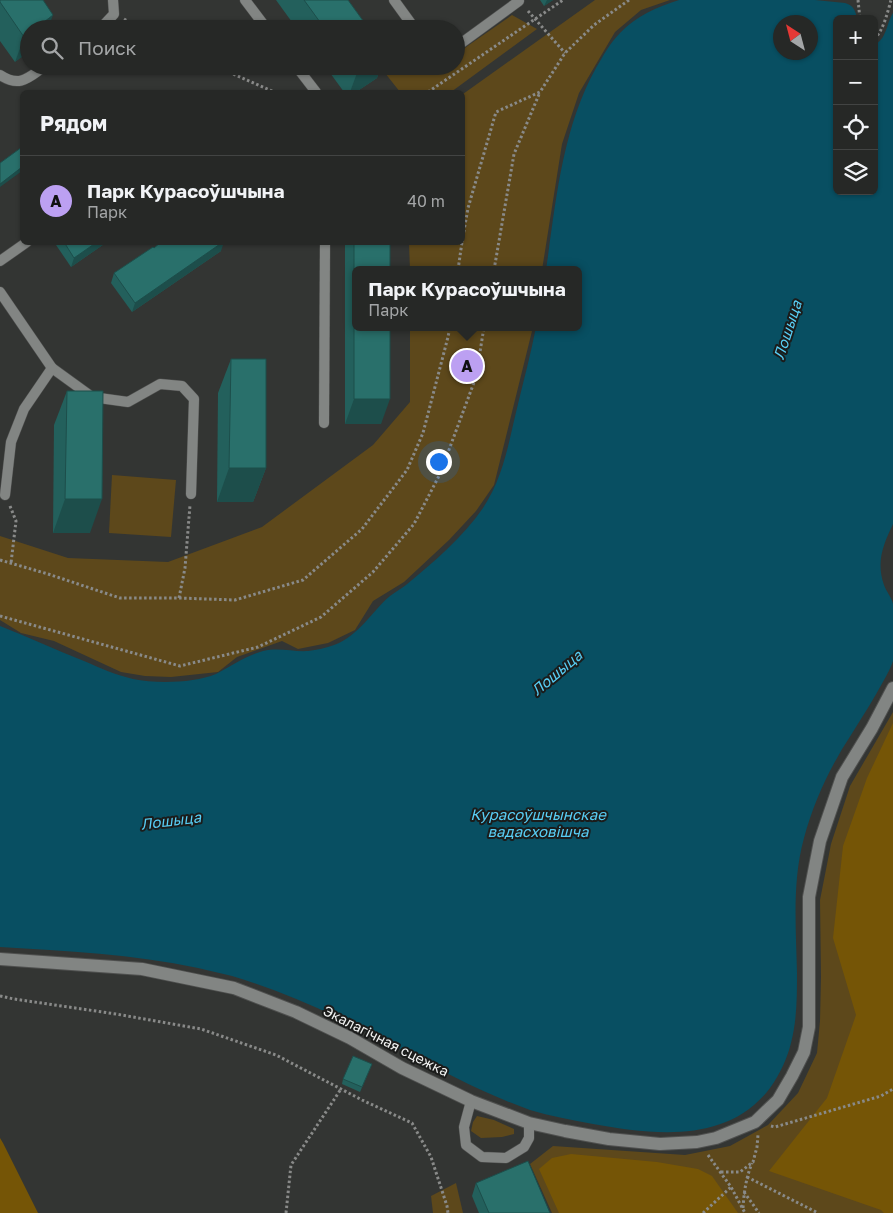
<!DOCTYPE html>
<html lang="ru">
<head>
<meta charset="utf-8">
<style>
	:root { --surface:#262826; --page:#2e302e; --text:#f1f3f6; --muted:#a4a6a7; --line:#424443; --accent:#bca0f2 }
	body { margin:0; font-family:"Golos Text",sans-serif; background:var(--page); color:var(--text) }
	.controls { position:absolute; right:15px; top:15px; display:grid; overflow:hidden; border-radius:8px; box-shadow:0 1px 4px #0004 }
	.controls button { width:45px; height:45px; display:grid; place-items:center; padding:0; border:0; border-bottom:1px solid var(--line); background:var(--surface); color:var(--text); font:25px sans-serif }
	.compass { position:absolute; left:773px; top:15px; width:45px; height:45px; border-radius:50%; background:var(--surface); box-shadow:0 1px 4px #0004; rotate:324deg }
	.you { position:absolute; left:438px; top:461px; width:18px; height:18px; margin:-12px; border:4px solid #fff; border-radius:50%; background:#1a73e8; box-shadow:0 0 0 8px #1a73e833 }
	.badge { display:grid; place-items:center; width:32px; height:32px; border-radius:50%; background:var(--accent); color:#111; font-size:16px; font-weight:700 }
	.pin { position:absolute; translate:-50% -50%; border:2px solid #fff; box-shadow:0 1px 5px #0006 }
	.popup { position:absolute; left:352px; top:266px; width:230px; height:65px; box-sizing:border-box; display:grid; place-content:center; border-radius:8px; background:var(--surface); filter:drop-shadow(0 1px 4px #0005); font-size:16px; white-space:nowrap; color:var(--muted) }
	.popup b { font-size:19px; color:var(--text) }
	.popup::after { content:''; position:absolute; left:50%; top:100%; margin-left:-10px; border:10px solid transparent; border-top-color:var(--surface) }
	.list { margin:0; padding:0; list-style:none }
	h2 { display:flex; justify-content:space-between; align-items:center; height:65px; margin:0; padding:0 20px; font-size:21px }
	h2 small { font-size:16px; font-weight:400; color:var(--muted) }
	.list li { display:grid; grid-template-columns:32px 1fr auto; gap:15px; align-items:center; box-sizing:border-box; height:90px; padding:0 20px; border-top:1px solid var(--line) }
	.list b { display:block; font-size:19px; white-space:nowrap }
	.list p { margin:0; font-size:16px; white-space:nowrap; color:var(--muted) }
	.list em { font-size:16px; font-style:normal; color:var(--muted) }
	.icon { flex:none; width:28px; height:28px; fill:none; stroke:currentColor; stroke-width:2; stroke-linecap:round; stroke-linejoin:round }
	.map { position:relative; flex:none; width:893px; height:1213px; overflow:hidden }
	.search { position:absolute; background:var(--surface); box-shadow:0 1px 4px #0004; left:20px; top:20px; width:445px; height:55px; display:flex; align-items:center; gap:12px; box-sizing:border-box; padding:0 18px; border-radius:28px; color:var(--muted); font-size:19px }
	.panel { position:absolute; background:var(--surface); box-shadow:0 1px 4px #0004; left:20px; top:90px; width:445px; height:155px; border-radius:8px }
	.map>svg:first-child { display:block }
	.green { fill:#5d481b }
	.forest { fill:#755506 }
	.water { fill:#084f62; fill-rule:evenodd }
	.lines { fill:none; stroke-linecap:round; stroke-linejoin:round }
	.lane-casing { stroke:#4f504f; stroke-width:11 }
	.street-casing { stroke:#4f504f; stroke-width:14 }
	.path { stroke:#898a89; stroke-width:3; stroke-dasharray:2.5 2.5; stroke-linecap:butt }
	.lane { stroke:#828583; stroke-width:10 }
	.street { stroke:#828583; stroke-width:12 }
	.wall { fill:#23605c }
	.shaded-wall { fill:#1d4e4b }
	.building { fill:#29706b; stroke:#1d4e4b }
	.labels { text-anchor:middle; stroke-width:4; stroke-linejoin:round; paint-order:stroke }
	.street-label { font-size:14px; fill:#f2f3f2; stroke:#1b1c1b }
	.water-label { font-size:15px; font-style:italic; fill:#58cef5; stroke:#1b1c1b }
</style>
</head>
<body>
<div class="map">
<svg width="893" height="1213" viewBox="0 0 893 1213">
	<rect width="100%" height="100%" fill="#333533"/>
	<!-- green -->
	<g class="green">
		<polygon points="595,0 670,0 641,10 615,32 579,93 562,144 542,270 410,270 409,243 462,242 463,94"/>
		<polygon points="512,15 537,29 451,92 400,92 385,73 394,66 456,66 456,54"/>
		<polygon points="410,327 533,327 494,485 476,511 449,540 404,582 373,601 355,630 328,643 298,649 282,641 237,657 218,672 171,677 145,676 121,672 54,641 21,633 0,620 0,536 68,558 168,562 262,527 373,445 410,402"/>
		<polygon points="112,475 176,480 171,537 109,533"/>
		<polygon points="893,712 893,1213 552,1213 530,1164 553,1146 685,1155 730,1146 768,1125 798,1093 817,1053 820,1021 821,977 820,900 831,844 850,786"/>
		<polygon points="477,1116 494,1120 514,1129 514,1134 502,1137 481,1138 471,1131 473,1122"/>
		<polygon points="456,1183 463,1213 433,1213 431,1196"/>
	</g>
	<!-- forest -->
	<g class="forest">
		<polygon points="893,723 893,1213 884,1213 881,1210 769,1171 827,1098 856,1015 833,938 843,846 867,778"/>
		<polygon points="0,1138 3,1143 38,1213 0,1213"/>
		<polygon points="571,1154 657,1162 698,1169 712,1176 738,1213 559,1213 539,1169 552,1158"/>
	</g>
	<!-- water -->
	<path class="water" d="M 679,0 L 815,0 L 845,3 C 853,5 856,11 857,19 L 837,19 L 837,191 L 874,191 L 874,45 C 887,39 886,24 893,13 L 893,524 C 883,545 876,562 884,585 C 886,591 892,598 893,604 C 893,609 893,614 893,618 C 893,629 893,652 893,661 C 891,667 887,675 884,680 C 874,699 862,717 851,735 C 830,767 814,801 804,838 C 792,881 796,928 797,973 C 797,996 797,1020 791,1043 C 787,1059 780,1074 770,1088 C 728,1144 654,1135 593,1124 C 572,1120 550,1116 530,1110 C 485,1094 444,1072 402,1050 C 347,1021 292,994 232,976 C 221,973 209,971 198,968 C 133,954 66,951 0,947 L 0,626 C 28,637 56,650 84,661 C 100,668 116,675 133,679 C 157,684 194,683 216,674 C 232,666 245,656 263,651 C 279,647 293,652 308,651 C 317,650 326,648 334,645 C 359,636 371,612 390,596 C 395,592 401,589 406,585 C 434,562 463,537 483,508 C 504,477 509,440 518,404 C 524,379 531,353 536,327 L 578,327 L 578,270 L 546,270 C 556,201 562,129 596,68 C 603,56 610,43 620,33 C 636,16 657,7 679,0 ZM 780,22 L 810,22 L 810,52 L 780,52 Z"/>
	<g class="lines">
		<!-- lane casing -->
		<g class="lane-casing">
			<g id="lane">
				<polyline points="245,0 267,29"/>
				<polyline points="394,0 415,29"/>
				<polyline points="100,29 114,14 113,0"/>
				<polyline points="456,47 519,1"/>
				<polyline points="296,66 316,92"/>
				<path d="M 0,75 C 20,88 28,78 45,66"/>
				<polyline points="0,261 27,242"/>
				<polyline points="0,292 52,368 92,397 128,402 160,384 182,386 194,399 191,494"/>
				<polyline points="324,423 325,242"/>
				<polyline points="5,495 11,442 24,409 52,368"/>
				<polyline points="471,1101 464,1127 466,1145 482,1157 506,1158 524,1147 529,1138 529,1123"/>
			</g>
		</g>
		<!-- street casing -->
		<g class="street-casing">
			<polyline id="street" points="0,959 142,969 234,988 296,1012 350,1038 402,1068 471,1101 529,1123 565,1131 609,1139 660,1144 697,1142 716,1138 755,1122 778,1100 792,1076 804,1052 809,1027 809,897 820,841 842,777 872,728 893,688"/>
		</g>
		<!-- path -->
		<g class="path">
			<polyline points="858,0 860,19"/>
			<polyline points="528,11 565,53"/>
			<polyline points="124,19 141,29"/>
			<path d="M 874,39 C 883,32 888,11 891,0"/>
			<polyline points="215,66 274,92"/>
			<polyline points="428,92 563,0"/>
			<polyline points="462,242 468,208 496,112 540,92 565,53 594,25 629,0"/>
			<polyline points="458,270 462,242"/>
			<polyline points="494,270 514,154 540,92"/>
			<polyline points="10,506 16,521 11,563"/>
			<polyline points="0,560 48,574 120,598 179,598 235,600 303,580 362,529 407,470 423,433 448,337 450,327"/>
			<polyline points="179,598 185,568 190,505"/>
			<polyline points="0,616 180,666 258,647 321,617 373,572 414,524 440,474 476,377 484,327"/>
			<polyline points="0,996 14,999 116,1014 201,1029 276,1055 362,1100 412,1123 431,1157 447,1206 448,1213"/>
			<polyline points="771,1126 775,1127 881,1096 893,1089"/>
			<polyline points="708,1155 731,1187 745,1213"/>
			<polyline points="721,1172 740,1172 753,1162 757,1147 758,1135"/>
			<polyline points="747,1177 818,1213"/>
			<polyline points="744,1192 759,1213"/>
			<path d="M 743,1208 C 744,1192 746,1178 752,1163"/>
			<polyline points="286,1213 291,1165 341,1089"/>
			<polyline points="703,1213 731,1187"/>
		</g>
		<!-- lane -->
		<use href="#lane" class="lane"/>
		<!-- street -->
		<use href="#street" class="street"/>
	</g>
	<!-- wall -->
	<g class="wall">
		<polygon points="0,0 48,29 15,62 0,41"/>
		<polygon points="276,0 348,0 369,29 297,29"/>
		<polygon points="540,0 553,0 544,6"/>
		<polygon points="325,66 381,66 377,78 356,92 344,92"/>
		<polygon points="54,242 107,242 71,267"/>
		<polygon points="345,242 390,242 381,424 345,424"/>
		<polygon points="154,248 221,251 132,312 111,283 114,273"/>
		<polygon points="231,359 266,468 253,502 217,502 218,393"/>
		<polygon points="67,391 90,533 53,533 54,425"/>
		<polygon points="372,1064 360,1092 342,1084 343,1079"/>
		<polygon points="476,1183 550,1213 479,1213 472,1196"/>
	</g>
	<!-- shaded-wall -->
	<g class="shaded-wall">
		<polygon points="547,0 553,0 544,6"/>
		<polygon points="53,15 48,29 35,29"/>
		<polygon points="29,33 29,52 15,62 24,37"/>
		<polygon points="367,66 381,66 377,78 356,92 350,92 357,73"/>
		<polygon points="22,167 22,171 0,187 0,184"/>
		<polygon points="97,242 107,242 71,267 74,258"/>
		<polygon points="223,242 224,242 221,251 132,312 135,303"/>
		<polygon points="354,399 390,399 381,424 345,424"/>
		<polygon points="229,468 266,468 253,502 217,502"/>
		<polygon points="65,499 102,499 90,533 53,533"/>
	</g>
	<!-- building -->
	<g class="building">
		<polygon points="0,0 43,0 53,15 35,29 29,29 29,33 24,37 0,2"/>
		<polygon points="304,0 348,0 369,29 325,29"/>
		<polygon points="352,66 367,66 357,73"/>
		<polygon points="22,147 22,167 0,184 0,163"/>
		<polygon points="64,242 97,242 74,258"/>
		<polygon points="161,242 223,242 135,303 114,273 153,247 154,248"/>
		<polygon points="354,242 390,242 390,270 356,270 356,327 390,327 390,399 354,399"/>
		<polygon points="231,359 266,359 266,468 229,468"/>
		<polygon points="67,391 103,391 102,499 65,499"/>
		<polygon points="353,1056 372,1064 362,1087 343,1079"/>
		<polygon points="528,1161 550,1213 489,1213 476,1183"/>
	</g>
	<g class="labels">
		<!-- street labels -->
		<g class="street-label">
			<text transform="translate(386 1041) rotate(27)" y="5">Экалагічная сцежка</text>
		</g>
		<!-- water labels -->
		<g class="water-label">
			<text transform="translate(788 330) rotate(-72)" y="5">Лошыца</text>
			<text transform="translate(557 673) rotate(-40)" y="5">Лошыца</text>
			<text x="538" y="820">Курасоўшчынскае<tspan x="538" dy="17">вадасховішча</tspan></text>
			<text transform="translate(171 821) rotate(-7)" y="5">Лошыца</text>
		</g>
	</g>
</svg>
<div class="controls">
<button>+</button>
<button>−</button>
<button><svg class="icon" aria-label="locate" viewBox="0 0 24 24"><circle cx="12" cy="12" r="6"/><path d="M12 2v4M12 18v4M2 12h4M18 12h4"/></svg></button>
<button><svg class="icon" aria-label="layers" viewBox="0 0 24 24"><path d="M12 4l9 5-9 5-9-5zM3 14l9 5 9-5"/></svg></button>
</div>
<svg class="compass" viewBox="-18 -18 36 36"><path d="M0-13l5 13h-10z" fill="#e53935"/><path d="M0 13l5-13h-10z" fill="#a4a6a7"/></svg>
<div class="you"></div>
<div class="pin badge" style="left:467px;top:366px">A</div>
<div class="popup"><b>Парк Курасоўшчына</b>Парк</div>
<div class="search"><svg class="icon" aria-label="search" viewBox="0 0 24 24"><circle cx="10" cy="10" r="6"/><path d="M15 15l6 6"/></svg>Поиск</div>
<section class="panel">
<h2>Рядом<small></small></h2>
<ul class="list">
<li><span class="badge">A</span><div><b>Парк Курасоўшчына</b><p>Парк</p></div><em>40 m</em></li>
</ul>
</section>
</div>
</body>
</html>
